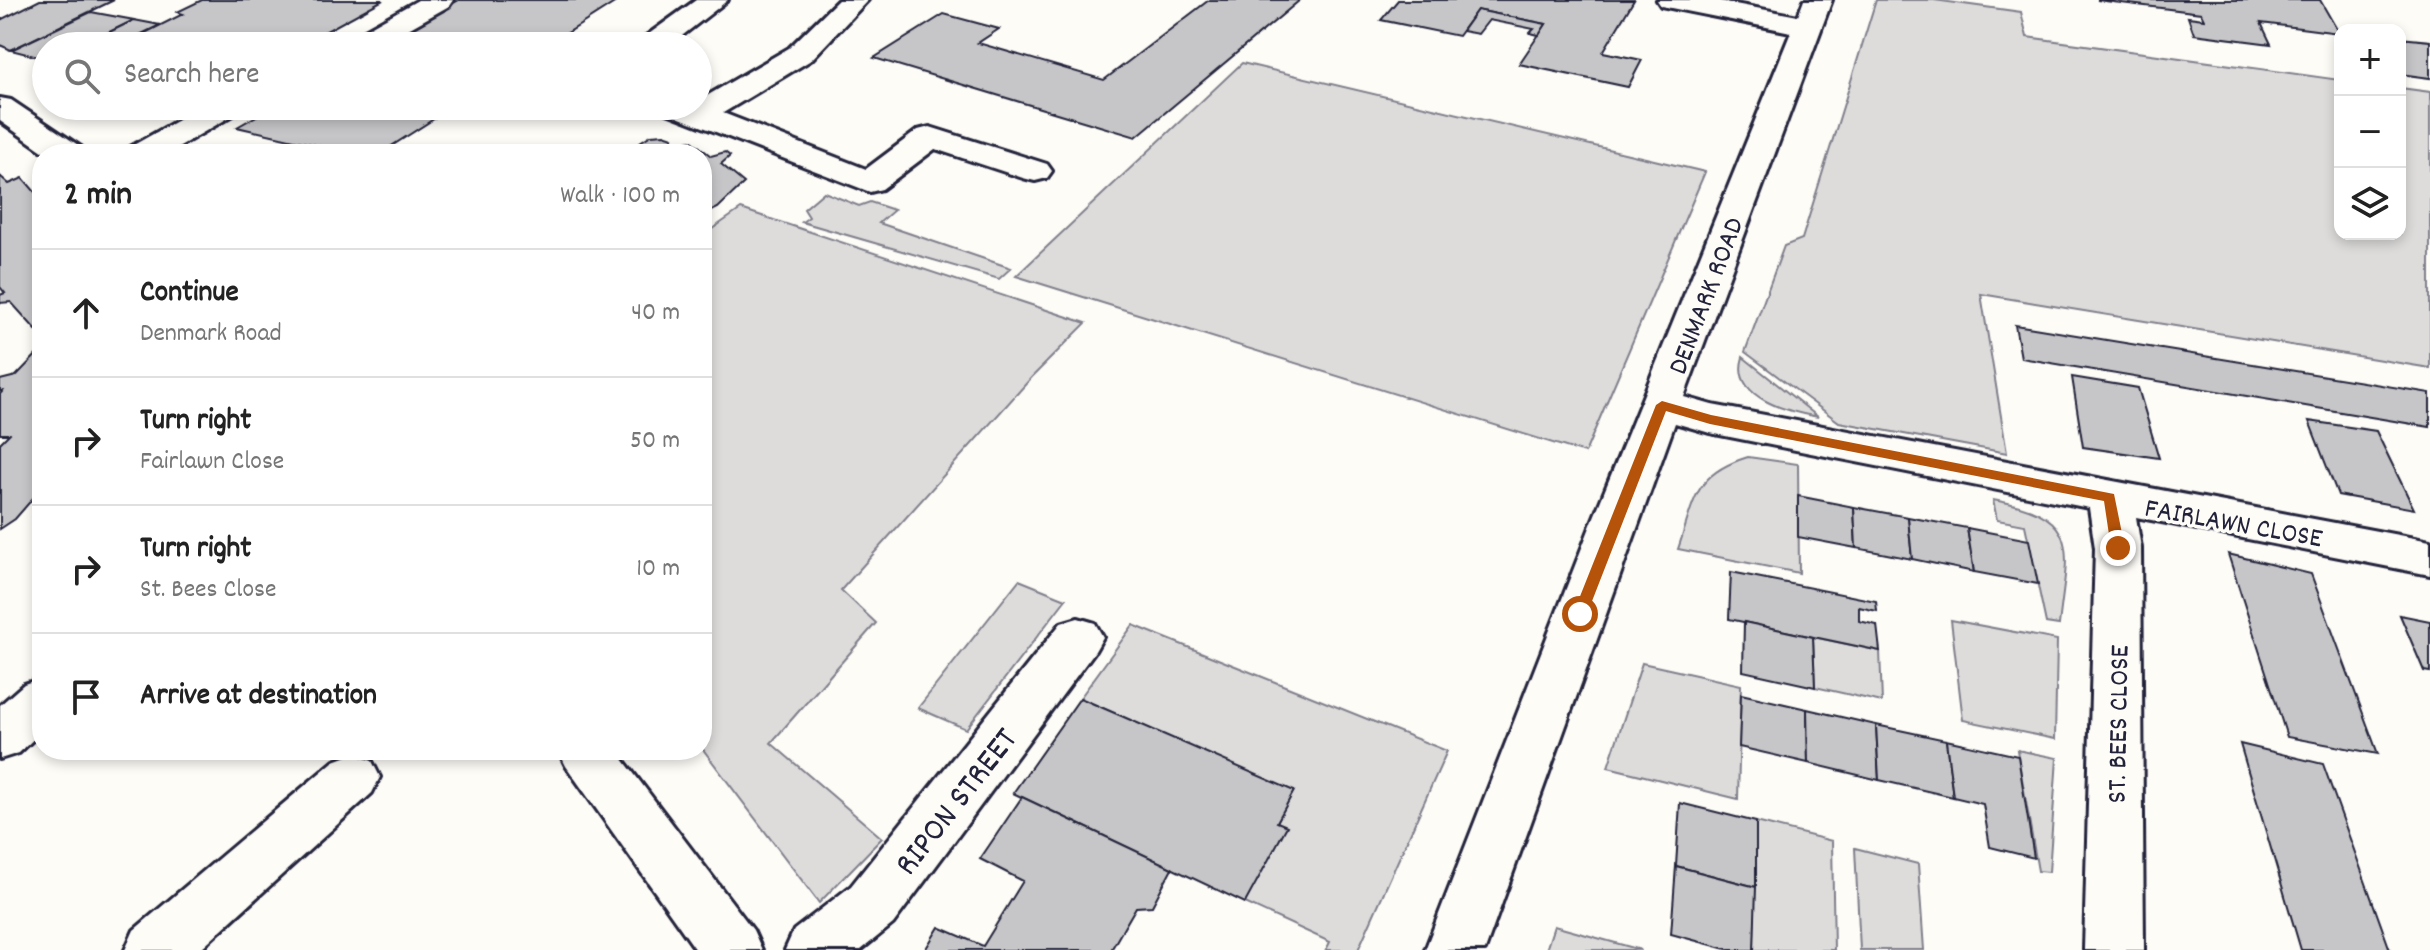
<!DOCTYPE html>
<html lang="en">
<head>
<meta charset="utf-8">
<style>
	:root { --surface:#fff; --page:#f6f6f6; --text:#222; --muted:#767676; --line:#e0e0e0 }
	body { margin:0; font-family:Dekko,sans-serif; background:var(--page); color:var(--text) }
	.controls { position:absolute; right:24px; top:24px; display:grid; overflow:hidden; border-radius:16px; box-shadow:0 4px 12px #0003 }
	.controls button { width:72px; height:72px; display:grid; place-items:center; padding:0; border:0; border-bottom:2px solid var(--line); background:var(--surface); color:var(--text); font:40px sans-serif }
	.stop { position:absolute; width:24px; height:24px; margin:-18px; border:6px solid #b45309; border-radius:50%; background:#fff }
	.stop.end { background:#b45309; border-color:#fff; box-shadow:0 2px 8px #0008 }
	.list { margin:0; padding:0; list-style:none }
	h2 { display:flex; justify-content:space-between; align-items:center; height:104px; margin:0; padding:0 32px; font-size:34px }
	h2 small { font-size:26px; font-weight:400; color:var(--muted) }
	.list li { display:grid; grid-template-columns:52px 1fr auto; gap:24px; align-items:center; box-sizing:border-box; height:128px; padding:0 32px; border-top:2px solid var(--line) }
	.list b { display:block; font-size:30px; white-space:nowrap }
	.list p { margin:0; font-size:26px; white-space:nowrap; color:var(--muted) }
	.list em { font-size:26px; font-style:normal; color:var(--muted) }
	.icon { flex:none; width:44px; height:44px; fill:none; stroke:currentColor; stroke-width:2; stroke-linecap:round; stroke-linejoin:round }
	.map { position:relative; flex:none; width:2430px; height:950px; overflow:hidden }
	.search { position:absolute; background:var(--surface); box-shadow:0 4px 12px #0003; left:32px; top:32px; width:680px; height:88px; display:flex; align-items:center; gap:20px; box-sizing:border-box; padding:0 28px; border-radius:44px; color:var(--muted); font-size:30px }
	.panel { position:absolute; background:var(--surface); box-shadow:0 4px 12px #0003; left:32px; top:144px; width:680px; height:616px; border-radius:32px }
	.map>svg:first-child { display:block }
	.green { fill:#dddcdb; stroke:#807f8b; stroke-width:2 }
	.building { fill:#c6c6c8; stroke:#22223b; stroke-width:2 }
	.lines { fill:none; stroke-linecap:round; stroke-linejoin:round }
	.minor-casing { stroke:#22223b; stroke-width:6 }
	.minor { fill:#fdfcf7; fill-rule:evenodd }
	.route { fill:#b45309 }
	.labels { text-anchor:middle; stroke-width:7; stroke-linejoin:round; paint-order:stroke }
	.street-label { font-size:28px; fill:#22223b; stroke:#fdfcf7 }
	.near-street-label { font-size:34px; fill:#22223b; stroke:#fdfcf7 }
</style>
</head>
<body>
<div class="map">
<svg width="2430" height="950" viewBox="0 0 2430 950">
	<rect width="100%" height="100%" fill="#fdfcf7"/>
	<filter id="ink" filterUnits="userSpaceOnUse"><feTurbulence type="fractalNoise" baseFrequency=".0125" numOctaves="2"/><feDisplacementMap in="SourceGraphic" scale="16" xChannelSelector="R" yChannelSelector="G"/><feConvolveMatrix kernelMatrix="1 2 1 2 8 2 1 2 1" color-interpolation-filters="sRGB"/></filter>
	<g filter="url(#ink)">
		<!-- green -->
		<g class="green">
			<polygon points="1876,0 1934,0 2021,12 2027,37 2340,80 2340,234 2400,234 2400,88 2430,92 2430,368 1981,294 2007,453 1839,422 1745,352 1784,246 1802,239"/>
			<polygon points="1242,63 1705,172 1585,453 1016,276"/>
			<polygon points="824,192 859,206 870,202 894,210 879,223 1011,268 999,279 802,222 809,217 804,209"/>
			<polygon points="741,209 1086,323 1032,377 841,590 876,623 771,743 882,838 819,903 702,748 702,236"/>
			<path d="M 1743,357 L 1818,417 C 1789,412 1730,398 1743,357 Z"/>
			<path d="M 1748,457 L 1798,464 L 1799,573 L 1678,549 C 1695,500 1693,474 1748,457 Z"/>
			<path d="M 1993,500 C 2085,516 2067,551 2059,625 L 2046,623 L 2025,525 L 1997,520 Z"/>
			<polygon points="1019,580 1066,599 966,729 918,708"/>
			<polygon points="1951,620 2057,640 2055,739 1963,720"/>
			<polygon points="1133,625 1447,751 1358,950 1326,950 1330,942 1245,903 1277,822 1293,792 1080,698"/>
			<polygon points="1813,637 1880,651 1882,702 1815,687"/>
			<polygon points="1642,663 1741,685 1738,799 1608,767"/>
			<polygon points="2017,750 2057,758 2049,872 2038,871"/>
			<polygon points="1756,822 1832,841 1834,950 1754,950"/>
			<polygon points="1855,848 1918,864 1924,950 1860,950"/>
			<polygon points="1554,926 1641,950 1546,950"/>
		</g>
		<!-- building -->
		<g class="building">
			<polygon points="40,0 114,0 11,50 0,45 0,20"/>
			<polygon points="202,0 383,0 310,40 291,36 273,46 119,46 183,14 177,12"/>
			<polygon points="459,0 619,0 547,46 379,46"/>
			<polygon points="1209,0 1300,0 1136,137 874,58 944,14 999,29 978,43 1104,80"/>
			<polygon points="1398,0 1634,0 1603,52 1642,60 1628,87 1519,64 1546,24 1477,10 1458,36 1381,20"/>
			<polygon points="2097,0 2320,0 2339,33 2261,23 2271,44 2194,34 2188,17 2204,19 2201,13"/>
			<polygon points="1477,10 1546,24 1539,35 1530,33 1534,29 1489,20 1478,34 1462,31"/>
			<polygon points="91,12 134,20 81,46 46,46 46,59 11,50"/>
			<polygon points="134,20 160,25 117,46 81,46"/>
			<polygon points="2400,38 2430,41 2430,78 2400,74"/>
			<polygon points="274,106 454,106 379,154 355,154 237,127"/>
			<polygon points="664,134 673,137 670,144 691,140 711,156 725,152 730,156 721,164 744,183 718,208 702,216 702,154 620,154 640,146 640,142 651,135"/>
			<polygon points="0,176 9,184 23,178 42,200 42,327 36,330 11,302 0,303 0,295 5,293 0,287"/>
			<polygon points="2015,325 2430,393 2430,427 2021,358"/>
			<polygon points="42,349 42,488 15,519 0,529 0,443 9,434 0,434 0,394 3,391 0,391 0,380 16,376"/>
			<polygon points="2072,377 2138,388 2159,458 2083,447"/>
			<polygon points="2309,421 2376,431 2414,509 2338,495"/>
			<polygon points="1798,496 1854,507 1856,548 1798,537"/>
			<polygon points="1854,507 1908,517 1912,559 1856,548"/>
			<polygon points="1908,517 1967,528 1974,572 1912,559"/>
			<polygon points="1967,528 2029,540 2038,584 1974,572"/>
			<polygon points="2228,554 2311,574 2378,754 2287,737"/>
			<polygon points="1731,572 1876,601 1877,611 1859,607 1859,621 1877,625 1880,651 1729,619"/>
			<polygon points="2400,615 2430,621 2430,672 2424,671"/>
			<polygon points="1744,622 1813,637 1815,687 1743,671"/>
			<polygon points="1741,694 1807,709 1808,763 1739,747"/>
			<polygon points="1080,698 1294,791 1277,822 1287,826 1245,903 1013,793"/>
			<polygon points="1807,709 1876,725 1879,780 1808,763"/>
			<polygon points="1876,725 1946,740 1953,797 1879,780"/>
			<polygon points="1946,740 2018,756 2034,858 1990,847 1983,804 1953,797"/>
			<polygon points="2240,744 2323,764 2390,950 2301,950"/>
			<polygon points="1022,797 1172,868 1152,906 1136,907 1111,950 925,950 939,927 983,946 1023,881 980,859"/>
			<polygon points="1680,803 1756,822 1756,887 1676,866"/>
			<polygon points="1676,866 1756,887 1754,950 1730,950 1671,934"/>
		</g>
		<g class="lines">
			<!-- minor casing -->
			<g class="minor-casing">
				<g id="minor">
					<polygon points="418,0 453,0 449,6 378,46 342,46 347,40"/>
					<polygon points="696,0 728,0 669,46 644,46 641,42 646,36"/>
					<polygon points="838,0 868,0 811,60 723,113 866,169 918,130 930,127 1047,164 1052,171 1047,178 1035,181 1023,178 935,149 882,189 870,192 667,113 662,106 698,106 698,101 789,48"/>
					<polygon points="1657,0 1714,0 1798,16 1804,0 1832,0 1684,397 1712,405 2430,541 2430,575 2136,517 2141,548 2144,950 2084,950 2095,548 2089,508 1710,433 1675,423 1485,950 1425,950 1592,522 1791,32 1661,6"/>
					<polygon points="0,98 11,100 81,147 86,154 47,154 0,121"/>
					<polygon points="203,106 242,106 237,113 166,154 125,154 130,147"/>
					<polygon points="1078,618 1095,623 1103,637 1095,651 893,924 861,950 785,950 794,930 851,886 1061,623"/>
					<polygon points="42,678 42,731 19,753 0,759 0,705 24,684"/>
					<polygon points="558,750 616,750 753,930 762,950 696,950 566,766"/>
					<polygon points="353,754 372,761 380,777 372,793 199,950 125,950 134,930 334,761"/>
				</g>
			</g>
			<!-- minor -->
			<use href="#minor" class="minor"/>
		</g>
	</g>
	<!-- route -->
	<polygon class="route" points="1662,401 1711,415 2114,494 2125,548 2118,553 2111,548 2104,501 1710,424 1666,411 1587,614 1580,620 1575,618 1573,614 1656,405"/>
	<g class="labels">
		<!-- street labels -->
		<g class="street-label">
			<text transform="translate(1704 295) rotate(-69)" y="10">DENMARK ROAD</text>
			<text transform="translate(2234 521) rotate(10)" y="10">FAIRLAWN CLOSE</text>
			<text transform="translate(2116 724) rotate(-89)" y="10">ST. BEES CLOSE</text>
		</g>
		<!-- near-street labels -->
		<g class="near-street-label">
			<text transform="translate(954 800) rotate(-52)" y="12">RIPON STREET</text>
		</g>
	</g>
</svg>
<div class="controls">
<button>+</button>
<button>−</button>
<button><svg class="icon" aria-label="layers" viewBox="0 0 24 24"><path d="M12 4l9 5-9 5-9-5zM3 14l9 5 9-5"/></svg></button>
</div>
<div class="stop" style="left:1580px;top:614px"></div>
<div class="stop end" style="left:2118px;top:548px"></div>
<div class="search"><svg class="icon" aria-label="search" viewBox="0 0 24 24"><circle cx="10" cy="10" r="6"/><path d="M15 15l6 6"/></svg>Search here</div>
<section class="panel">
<h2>2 min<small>Walk · 100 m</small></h2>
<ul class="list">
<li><svg class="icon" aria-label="ahead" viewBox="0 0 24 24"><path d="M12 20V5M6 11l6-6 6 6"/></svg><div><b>Continue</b><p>Denmark Road</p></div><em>40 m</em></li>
<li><svg class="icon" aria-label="right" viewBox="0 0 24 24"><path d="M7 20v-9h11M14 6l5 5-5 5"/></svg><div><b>Turn right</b><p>Fairlawn Close</p></div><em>50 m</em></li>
<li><svg class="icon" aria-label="right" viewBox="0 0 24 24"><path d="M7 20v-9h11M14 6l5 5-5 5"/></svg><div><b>Turn right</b><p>St. Bees Close</p></div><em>10 m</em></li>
<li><svg class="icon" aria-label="arrive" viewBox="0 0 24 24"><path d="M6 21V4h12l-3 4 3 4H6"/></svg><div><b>Arrive at destination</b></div></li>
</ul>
</section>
</div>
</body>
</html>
